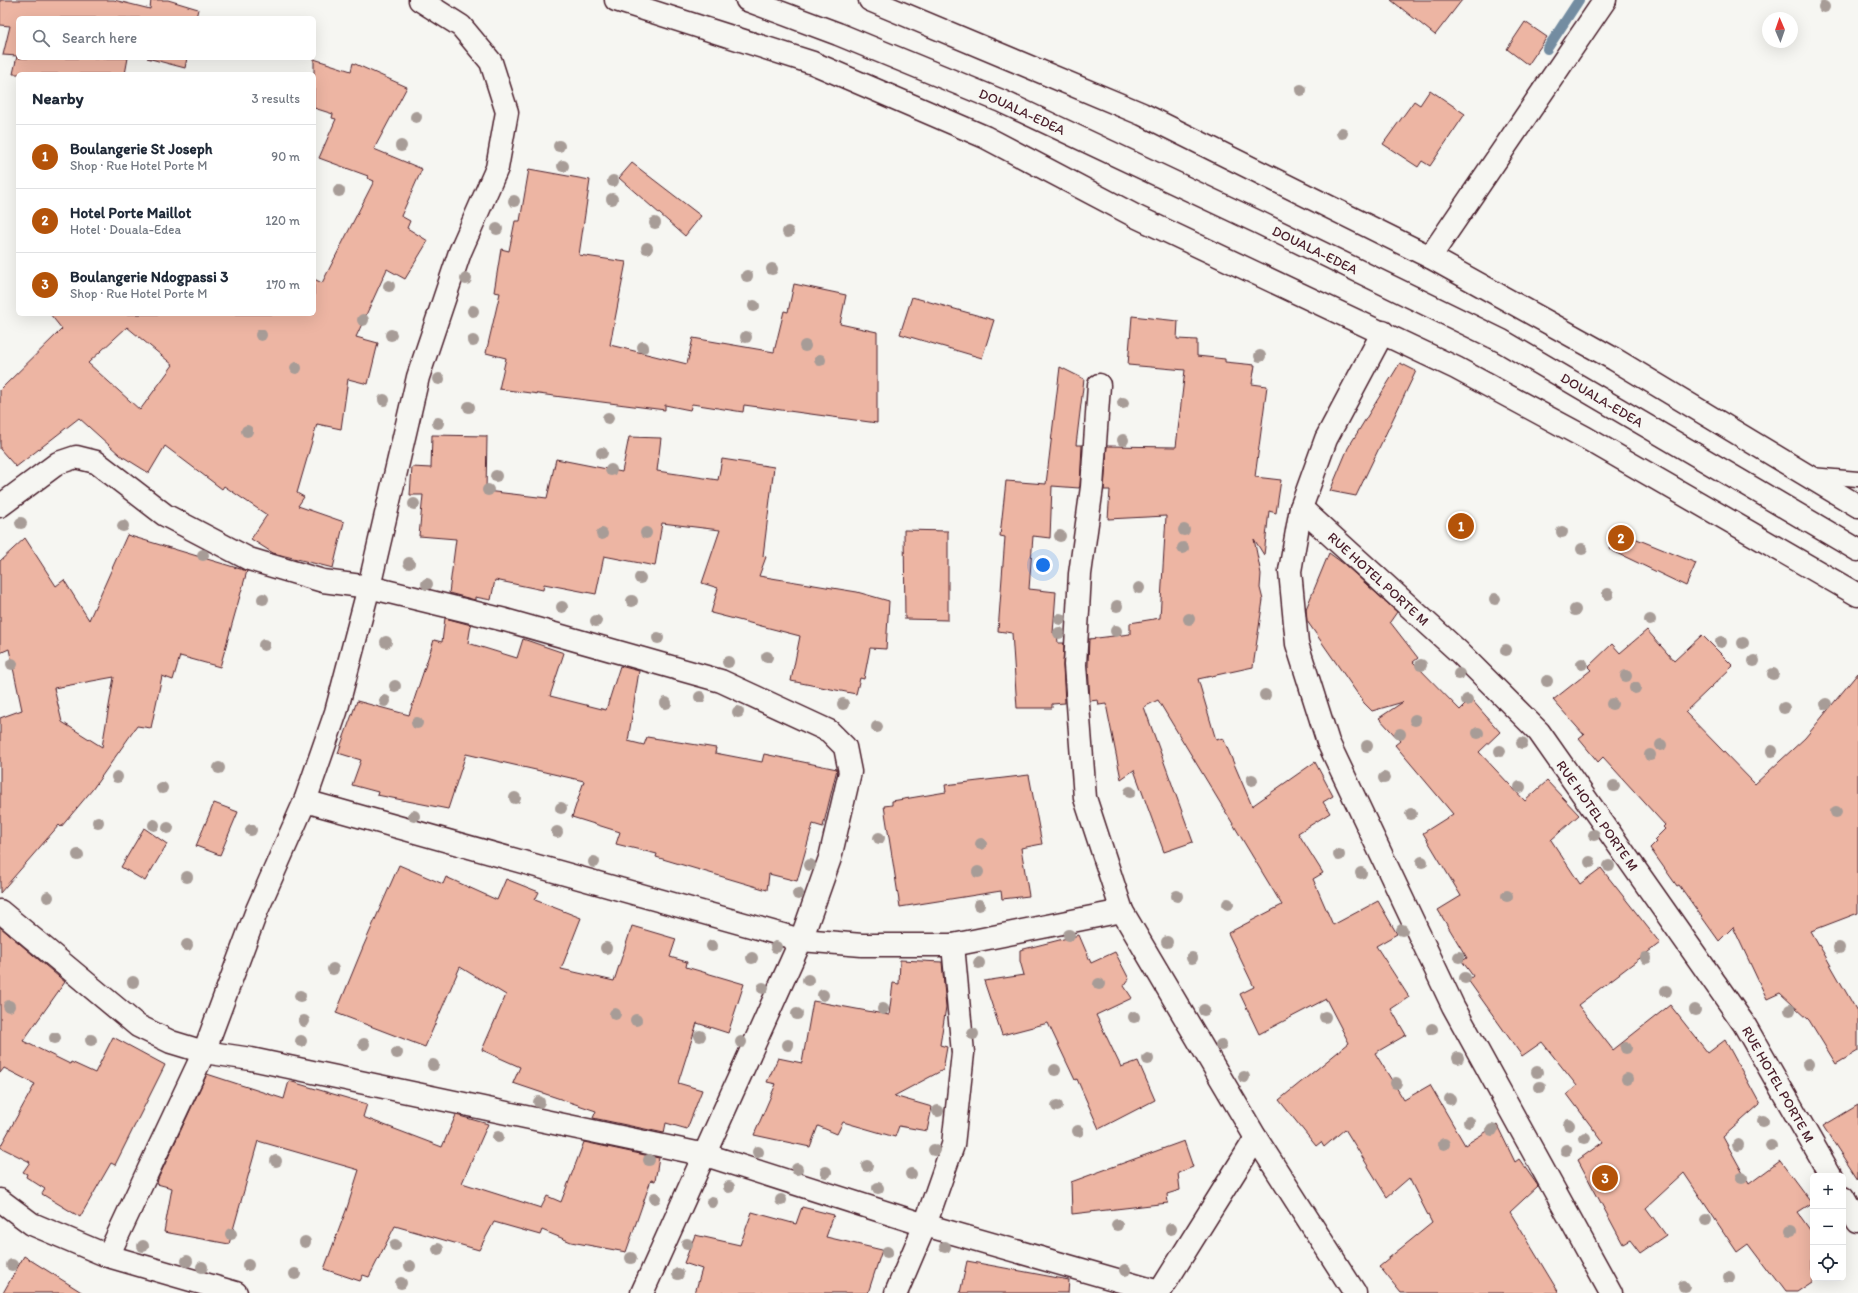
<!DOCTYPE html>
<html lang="en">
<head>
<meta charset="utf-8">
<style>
	:root { --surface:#fff; --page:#f6f6f7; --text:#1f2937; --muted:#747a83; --line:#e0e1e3; --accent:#b45309 }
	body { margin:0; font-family:Itim,sans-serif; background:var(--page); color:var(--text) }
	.controls { position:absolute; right:12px; bottom:12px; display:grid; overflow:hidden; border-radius:6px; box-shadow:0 4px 16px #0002 }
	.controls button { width:36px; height:36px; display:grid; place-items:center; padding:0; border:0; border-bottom:1px solid var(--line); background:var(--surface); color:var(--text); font:20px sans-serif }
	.compass { position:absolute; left:1762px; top:12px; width:36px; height:36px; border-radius:50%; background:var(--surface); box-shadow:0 4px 16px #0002; rotate:358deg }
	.you { position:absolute; left:1043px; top:565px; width:14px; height:14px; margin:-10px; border:3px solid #fff; border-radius:50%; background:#1a73e8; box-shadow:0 0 0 6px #1a73e833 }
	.badge { display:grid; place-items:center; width:26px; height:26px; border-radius:50%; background:var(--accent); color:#fff; font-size:13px; font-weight:700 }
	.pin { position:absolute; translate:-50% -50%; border:2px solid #fff; box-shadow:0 1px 4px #0006 }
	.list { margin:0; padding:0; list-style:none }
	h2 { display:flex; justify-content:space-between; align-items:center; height:52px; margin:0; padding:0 16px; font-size:17px }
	h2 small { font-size:13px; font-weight:400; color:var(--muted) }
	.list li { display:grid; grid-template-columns:26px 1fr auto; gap:12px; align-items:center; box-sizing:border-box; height:64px; padding:0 16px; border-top:1px solid var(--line) }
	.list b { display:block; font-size:15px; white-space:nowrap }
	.list p { margin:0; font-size:13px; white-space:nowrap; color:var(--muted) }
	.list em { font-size:13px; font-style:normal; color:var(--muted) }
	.icon { flex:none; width:22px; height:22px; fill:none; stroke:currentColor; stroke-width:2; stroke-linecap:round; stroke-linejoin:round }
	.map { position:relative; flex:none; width:1858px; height:1293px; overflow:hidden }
	.search { position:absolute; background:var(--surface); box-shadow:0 4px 16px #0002; left:16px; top:16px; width:300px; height:44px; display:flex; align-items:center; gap:10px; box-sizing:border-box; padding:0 14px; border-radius:6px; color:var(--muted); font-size:15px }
	.panel { position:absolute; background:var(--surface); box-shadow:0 4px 16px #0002; left:16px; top:72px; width:300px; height:244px; border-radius:6px }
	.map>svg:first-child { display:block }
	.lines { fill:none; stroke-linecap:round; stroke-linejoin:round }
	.stream { stroke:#738ca1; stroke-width:10 }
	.building { fill:#edb5a3; stroke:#4a1f2b; fill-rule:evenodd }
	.lane-casing { stroke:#4a1f2b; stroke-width:17 }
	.street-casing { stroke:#4a1f2b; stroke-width:25 }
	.primary-casing { stroke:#4a1f2b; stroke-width:25 }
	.highway-casing { stroke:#4a1f2b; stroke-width:25 }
	.lane { stroke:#f6f6f2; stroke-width:14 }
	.street { stroke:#f6f6f2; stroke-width:22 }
	.primary { stroke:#f6f6f2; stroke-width:22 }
	.highway { stroke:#f6f6f2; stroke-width:22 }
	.tree { fill:#a79c97 }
	.labels { text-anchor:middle; stroke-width:3.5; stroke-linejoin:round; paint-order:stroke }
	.street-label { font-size:14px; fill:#4a1f2b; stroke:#f6f6f2 }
</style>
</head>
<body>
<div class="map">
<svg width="1858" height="1293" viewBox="0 0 1858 1293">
	<rect width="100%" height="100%" fill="#f6f6f2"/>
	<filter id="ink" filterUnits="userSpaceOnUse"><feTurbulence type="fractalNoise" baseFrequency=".025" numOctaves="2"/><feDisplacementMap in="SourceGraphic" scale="8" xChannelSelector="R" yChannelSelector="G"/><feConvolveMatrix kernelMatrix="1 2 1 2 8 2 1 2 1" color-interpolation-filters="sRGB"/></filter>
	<g filter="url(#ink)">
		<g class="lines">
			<!-- stream -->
			<polyline class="stream" points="1547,49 1579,0"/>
		</g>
		<!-- building -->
		<g class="building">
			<polygon points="0,0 114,0 150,9 151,0 168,0 198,9 196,18 18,18 18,58 128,58 125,74 13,74 17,56 3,55 10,26 0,25"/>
			<polygon points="1391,0 1462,0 1435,35"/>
			<polygon points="1525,22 1547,37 1528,65 1507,49"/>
			<polygon points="147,58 187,58 185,68"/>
			<path d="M 314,59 L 351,71 L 353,63 L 407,87 L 374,149 L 422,169 L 401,216 L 410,221 L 407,228 L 428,241 L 405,279 L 387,269 L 356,337 L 378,343 L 368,384 L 348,379 L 341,429 L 317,424 L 297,493 L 304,497 L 298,506 L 344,522 L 333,568 L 273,553 L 251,539 L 267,515 L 224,486 L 222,489 L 165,446 L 149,473 L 120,455 L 79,418 L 16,467 L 0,449 L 0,390 L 62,329 L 50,314 L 314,314 L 314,279 L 322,283 L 374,181 L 367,178 L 368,176 L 319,158 L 336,119 L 332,118 L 333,114 L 314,108 ZM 127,327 L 173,365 L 140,410 L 88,363 Z"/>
			<polygon points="1430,90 1465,114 1430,166 1422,161 1418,167 1383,144 1414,101 1420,105"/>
			<polygon points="632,163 701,216 685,236 619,178"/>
			<polygon points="529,169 590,180 579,255 626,262 610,345 687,364 693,338 774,352 784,311 788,312 794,284 846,295 840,324 877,332 877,423 744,405 743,412 692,404 690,410 665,405 665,410 499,389 506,358 486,353 500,293 494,292 501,249 509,251 515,221 520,221"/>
			<polygon points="912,297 994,320 982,358 900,334"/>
			<polygon points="1132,316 1178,321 1177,339 1197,340 1197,356 1225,359 1225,362 1255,365 1252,384 1267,386 1255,477 1281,480 1276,513 1269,511 1264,555 1254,539 1261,574 1260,588 1263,600 1253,667 1198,679 1216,740 1223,738 1252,806 1315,762 1333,796 1323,802 1330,813 1298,833 1323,873 1313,879 1333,925 1378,901 1397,934 1376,946 1409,997 1391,1009 1406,1035 1375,1053 1404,1100 1430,1085 1465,1145 1497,1125 1515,1162 1519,1159 1538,1186 1510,1212 1559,1293 1401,1293 1379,1266 1432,1223 1409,1178 1387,1197 1345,1129 1324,1147 1321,1142 1316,1146 1279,1100 1349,1043 1326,999 1259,1034 1240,994 1254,987 1228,933 1282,905 1158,700 1144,707 1193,842 1164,852 1134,770 1121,779 1106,704 1099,705 1098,700 1090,701 1088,665 1089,639 1130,634 1130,623 1160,618 1166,516 1108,519 1110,490 1104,490 1107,446 1176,447 1185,370 1128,365"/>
			<polygon points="1400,363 1416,371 1356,496 1330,491 1348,448"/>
			<polygon points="1060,367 1084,379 1076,445 1082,445 1080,486 1079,488 1052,486 1050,538 1033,536 1029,589 1056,592 1053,633 1057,633 1058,643 1064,643 1063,666 1065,703 1052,704 1052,708 1017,708 1012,633 998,631 1005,537 1000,536 1006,481 1046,484"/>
			<polygon points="432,435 487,436 486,491 547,498 556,459 622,472 629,437 661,438 657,471 718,480 722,459 774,467 763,556 766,557 759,576 857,592 889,601 886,649 870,648 864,679 860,678 856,694 791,681 800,636 711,613 718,588 702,583 720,530 662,523 655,566 604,556 596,594 544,584 543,590 495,580 491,600 475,597 475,600 449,593 456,539 419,536 423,495 410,495 412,467 431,468"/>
			<polygon points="904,530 948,531 948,620 905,619"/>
			<polygon points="1617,531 1696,563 1686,586 1609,549"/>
			<path d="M 127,535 L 247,571 L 220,667 L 180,656 L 173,680 L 162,676 L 151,728 L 137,726 L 92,790 L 61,827 L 59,825 L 0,893 L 0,718 L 22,710 L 9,649 L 0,653 L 0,561 L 25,538 L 56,586 L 64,580 L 89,620 ZM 114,677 L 102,747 L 62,722 L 54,688 Z"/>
			<polygon points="1329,553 1344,564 1397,612 1390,622 1418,658 1413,662 1460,710 1471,699 1500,732 1479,752 1525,801 1547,781 1579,815 1551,840 1580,884 1601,868 1660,943 1578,1005 1613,1050 1670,1005 1708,1053 1725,1040 1760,1104 1723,1137 1749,1184 1780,1161 1812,1204 1798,1213 1813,1234 1813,1283 1798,1293 1785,1293 1748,1244 1737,1252 1684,1173 1646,1208 1666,1235 1640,1253 1630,1240 1623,1244 1578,1160 1603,1142 1567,1094 1577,1086 1542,1042 1522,1056 1468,980 1473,976 1462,961 1467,958 1438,910 1461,896 1423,833 1453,814 1395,745 1400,741 1379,718 1403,702 1372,711 1364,703 1307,621 1306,609"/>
			<polygon points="445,618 471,625 468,643 517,658 523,639 564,653 550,696 606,710 620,666 639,671 628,741 644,745 647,737 716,748 715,753 762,762 764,754 837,769 823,827 813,824 797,881 769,874 767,890 656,857 657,854 616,844 620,832 572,817 584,781 466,754 448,809 377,795 378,792 352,785 361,760 338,753 357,701 409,715 434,640 442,642"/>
			<polygon points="1647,630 1674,661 1702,635 1733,666 1685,712 1755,784 1805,738 1858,673 1858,913 1811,931 1858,1013 1858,1051 1836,1064 1809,1020 1780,993 1767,999 1733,927 1719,941 1679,885 1677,886 1650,848 1656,842 1654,840 1665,829 1663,827 1665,825 1603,757 1598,762 1579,739 1584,735 1553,700 1591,670 1588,667 1612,644 1620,653"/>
			<polygon points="1029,775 1042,844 1021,848 1029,896 1002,899 1001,891 900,907 884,806 892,805 892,801 946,792 945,785"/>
			<polygon points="214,803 238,812 220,855 196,846"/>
			<polygon points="144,828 167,844 145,881 121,867"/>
			<polygon points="399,865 443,884 446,877 497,900 506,879 539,892 535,900 581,918 561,969 614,981 632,926 676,939 670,957 687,962 686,967 744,984 728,1033 697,1023 678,1083 702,1090 687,1129 666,1123 664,1133 593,1118 596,1111 513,1083 520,1067 482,1050 506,995 460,967 425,1047 336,1013 363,947"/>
			<polygon points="0,927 65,982 23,1041 70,1064 71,1062 95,1073 113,1037 165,1065 115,1165 111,1163 80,1217 42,1194 45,1189 26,1177 27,1174 23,1172 30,1162 0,1147 35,1084 4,1068 0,1073"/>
			<polygon points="1079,935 1091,963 1115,952 1129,979 1124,986 1132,998 1096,1015 1121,1067 1138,1061 1155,1100 1099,1129 1077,1079 1075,1080 1048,1023 1002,1035 984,981 1024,975 1020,961 1020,950"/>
			<polygon points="900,960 942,962 946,1007 940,1045 947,1047 943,1070 894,1096 932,1107 927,1131 899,1126 895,1137 843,1122 837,1134 818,1126 810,1147 754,1135 776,1084 767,1082 778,1058 802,1063 813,1001 889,1015 893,983 899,984"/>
			<polygon points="207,1074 284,1099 289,1081 367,1104 363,1117 442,1147 456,1115 488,1124 462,1183 541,1208 547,1196 561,1202 584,1142 659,1158 655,1181 651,1180 626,1252 571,1242 542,1230 540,1235 494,1222 479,1250 395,1226 369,1277 363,1275 360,1281 324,1269 347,1208 359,1170 258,1141 229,1244 164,1232 172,1188 157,1184 158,1179"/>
			<polygon points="1858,1105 1858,1180 1823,1126"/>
			<polygon points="1184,1141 1193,1167 1178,1173 1180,1190 1167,1194 1168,1203 1072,1214 1071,1182"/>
			<polygon points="802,1207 834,1215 826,1237 882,1250 868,1293 695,1293 702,1269 684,1263 695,1235 740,1245 752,1212 796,1224"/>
			<polygon points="24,1256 83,1293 3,1293"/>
			<polygon points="967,1261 1069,1280 1068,1293 960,1293"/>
		</g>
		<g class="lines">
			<!-- lane casing -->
			<g class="lane-casing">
				<polyline id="lane" points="1811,475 1858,479"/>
			</g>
			<!-- street casing -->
			<g class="street-casing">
				<g id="street">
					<polyline points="1430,257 1605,0"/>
					<polyline points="1383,332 1326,439 1301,508 1290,571 1297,644 1328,742 1453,1006 1611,1293"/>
					<polyline points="1099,385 1092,487 1080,574 1075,665 1085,798 1122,911 1256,1138 1355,1293"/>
					<polyline points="0,506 58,463 76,457 96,462 165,515 249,559 323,581 369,587 505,620 721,681 829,731 845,747 850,772 830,858 801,940 642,1293"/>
					<path id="s1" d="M 1301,508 L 1459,652 L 1539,732 L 1744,1024 L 1831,1176"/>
					<polyline points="305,801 801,940 862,945 953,945 1122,911"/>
					<polyline points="0,911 138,1026 171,1042 204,1052 251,1059 706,1155 925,1225 1159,1292"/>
					<polyline points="1843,1197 1858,1223"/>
					<polyline points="0,1200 32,1224 108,1256 236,1293"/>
					<polyline points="108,1256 204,1052 257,910 305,801 336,712 369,587 418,377 460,252 497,168 507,112 491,62 461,26 420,0"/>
					<polyline points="896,1293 925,1225 953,1145 963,1053 953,945"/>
					<polyline points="1159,1293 1256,1138"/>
				</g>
			</g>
			<!-- primary casing -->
			<g class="primary-casing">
				<g id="primary">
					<polyline points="616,0 813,63 985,137 1137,217 1456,368 1586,438 1858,595"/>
					<polyline points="870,0 1142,114 1430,257 1614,359 1858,506"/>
				</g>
			</g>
			<!-- highway casing -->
			<g class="highway-casing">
				<g id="highway">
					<path id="s2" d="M 747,0 L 838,34 L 1001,101 L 1260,223 L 1502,341 L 1858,550"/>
				</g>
			</g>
			<!-- lane -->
			<use href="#lane" class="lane"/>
			<!-- street -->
			<use href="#street" class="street"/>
			<!-- primary -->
			<use href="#primary" class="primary"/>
			<!-- highway -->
			<use href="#highway" class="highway"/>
		</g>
		<!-- trees -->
		<g class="tree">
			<circle cx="1824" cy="7" r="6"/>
			<circle cx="1301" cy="90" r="6"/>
			<circle cx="416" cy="117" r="6"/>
			<circle cx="1342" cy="133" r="6"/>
			<circle cx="401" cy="146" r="6"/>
			<circle cx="559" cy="146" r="6"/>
			<circle cx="563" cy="166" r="6"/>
			<circle cx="613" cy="181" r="6"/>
			<circle cx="339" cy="191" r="6"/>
			<circle cx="612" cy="199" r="6"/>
			<circle cx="514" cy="201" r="6"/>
			<circle cx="655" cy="223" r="6"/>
			<circle cx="497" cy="229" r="6"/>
			<circle cx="788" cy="232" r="6"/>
			<circle cx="647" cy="248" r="6"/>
			<circle cx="772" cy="269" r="6"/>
			<circle cx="747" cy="276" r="6"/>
			<circle cx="466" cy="279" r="6"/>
			<circle cx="389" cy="286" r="6"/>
			<circle cx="754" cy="306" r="6"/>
			<circle cx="473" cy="311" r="6"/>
			<circle cx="363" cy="320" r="6"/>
			<circle cx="261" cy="335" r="6"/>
			<circle cx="391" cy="335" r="6"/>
			<circle cx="746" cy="337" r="6"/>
			<circle cx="473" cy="341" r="6"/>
			<circle cx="805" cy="346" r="6"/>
			<circle cx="643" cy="347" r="6"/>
			<circle cx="1260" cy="356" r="6"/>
			<circle cx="820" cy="360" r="6"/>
			<circle cx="296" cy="368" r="6"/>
			<circle cx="439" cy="379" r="6"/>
			<circle cx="384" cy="400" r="6"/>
			<circle cx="1123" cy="403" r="6"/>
			<circle cx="469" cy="407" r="6"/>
			<circle cx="608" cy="418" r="6"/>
			<circle cx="438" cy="423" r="6"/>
			<circle cx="247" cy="431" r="6"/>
			<circle cx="1123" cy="440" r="6"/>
			<circle cx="602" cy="453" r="6"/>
			<circle cx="611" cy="470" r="6"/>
			<circle cx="496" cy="476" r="6"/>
			<circle cx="488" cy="490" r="6"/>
			<circle cx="414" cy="504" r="6"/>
			<circle cx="21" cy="523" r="6"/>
			<circle cx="123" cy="526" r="6"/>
			<circle cx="1184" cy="530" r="6"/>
			<circle cx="1562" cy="532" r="6"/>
			<circle cx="646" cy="533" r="6"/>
			<circle cx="602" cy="534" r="6"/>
			<circle cx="1060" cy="536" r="6"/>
			<circle cx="1183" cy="548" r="6"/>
			<circle cx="1582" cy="549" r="6"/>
			<circle cx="203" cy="555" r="6"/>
			<circle cx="409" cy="563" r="6"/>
			<circle cx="640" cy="578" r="6"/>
			<circle cx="427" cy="584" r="6"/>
			<circle cx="1139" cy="588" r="6"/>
			<circle cx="1608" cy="594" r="6"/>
			<circle cx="263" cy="599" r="6"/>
			<circle cx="1495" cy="599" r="6"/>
			<circle cx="632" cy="601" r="6"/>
			<circle cx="1117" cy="606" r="6"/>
			<circle cx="562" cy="607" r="6"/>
			<circle cx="1575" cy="610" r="6"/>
			<circle cx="1060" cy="619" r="6"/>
			<circle cx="1189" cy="619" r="6"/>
			<circle cx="1650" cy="620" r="6"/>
			<circle cx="596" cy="621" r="6"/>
			<circle cx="1116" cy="631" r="6"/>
			<circle cx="1059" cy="633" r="6"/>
			<circle cx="658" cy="638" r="6"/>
			<circle cx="386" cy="642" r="6"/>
			<circle cx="1721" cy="642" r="6"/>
			<circle cx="1743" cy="643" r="6"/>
			<circle cx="264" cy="645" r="6"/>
			<circle cx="1506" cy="650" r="6"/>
			<circle cx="767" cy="657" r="6"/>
			<circle cx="1754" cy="661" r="6"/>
			<circle cx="728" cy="662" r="6"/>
			<circle cx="12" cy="664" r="6"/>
			<circle cx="1582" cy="664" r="6"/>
			<circle cx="1421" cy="665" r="6"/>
			<circle cx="1459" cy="674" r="6"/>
			<circle cx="1773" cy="674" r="6"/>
			<circle cx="1626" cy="676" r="6"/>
			<circle cx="1547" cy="681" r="6"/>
			<circle cx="395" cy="686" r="6"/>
			<circle cx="1635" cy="688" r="6"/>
			<circle cx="1265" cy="695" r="6"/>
			<circle cx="700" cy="697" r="6"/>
			<circle cx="1467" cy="700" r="6"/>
			<circle cx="385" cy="701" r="6"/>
			<circle cx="666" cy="703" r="6"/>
			<circle cx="843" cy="704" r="6"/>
			<circle cx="1612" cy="704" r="6"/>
			<circle cx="1826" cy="704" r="6"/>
			<circle cx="1784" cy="708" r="6"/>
			<circle cx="738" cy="712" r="6"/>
			<circle cx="1415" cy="720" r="6"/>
			<circle cx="417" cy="723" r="6"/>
			<circle cx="877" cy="727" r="6"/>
			<circle cx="1478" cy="733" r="6"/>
			<circle cx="1400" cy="734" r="6"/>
			<circle cx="1522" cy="743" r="6"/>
			<circle cx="1661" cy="745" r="6"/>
			<circle cx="1367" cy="746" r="6"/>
			<circle cx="1500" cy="751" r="6"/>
			<circle cx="1772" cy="751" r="6"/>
			<circle cx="1650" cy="755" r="6"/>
			<circle cx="219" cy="768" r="6"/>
			<circle cx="117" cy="777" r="6"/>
			<circle cx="1384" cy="778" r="6"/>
			<circle cx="1252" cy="780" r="6"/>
			<circle cx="1614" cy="786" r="6"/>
			<circle cx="1520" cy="787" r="6"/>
			<circle cx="162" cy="788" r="6"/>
			<circle cx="1130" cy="792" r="6"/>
			<circle cx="515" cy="798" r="6"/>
			<circle cx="561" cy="808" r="6"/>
			<circle cx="1836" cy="812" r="6"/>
			<circle cx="1411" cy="814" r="6"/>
			<circle cx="414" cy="816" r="6"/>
			<circle cx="98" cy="822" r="6"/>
			<circle cx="154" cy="825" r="6"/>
			<circle cx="168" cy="828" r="6"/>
			<circle cx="251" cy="830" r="6"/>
			<circle cx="557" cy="832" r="6"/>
			<circle cx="1594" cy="835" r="6"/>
			<circle cx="879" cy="838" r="6"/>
			<circle cx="981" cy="844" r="6"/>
			<circle cx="78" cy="855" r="6"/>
			<circle cx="1339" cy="855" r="6"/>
			<circle cx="594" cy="862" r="6"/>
			<circle cx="1422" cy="862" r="6"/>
			<circle cx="1590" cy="862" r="6"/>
			<circle cx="810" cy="865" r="6"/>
			<circle cx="1609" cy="866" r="6"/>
			<circle cx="978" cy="872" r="6"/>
			<circle cx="1361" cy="873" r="6"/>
			<circle cx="187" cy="877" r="6"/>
			<circle cx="798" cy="894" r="6"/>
			<circle cx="1177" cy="896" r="6"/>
			<circle cx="1507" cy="896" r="6"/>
			<circle cx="48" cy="897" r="6"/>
			<circle cx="1228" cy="904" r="6"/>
			<circle cx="979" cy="905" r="6"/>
			<circle cx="1402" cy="930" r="6"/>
			<circle cx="1069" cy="935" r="6"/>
			<circle cx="1167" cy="942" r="6"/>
			<circle cx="187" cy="945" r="6"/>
			<circle cx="712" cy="946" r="6"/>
			<circle cx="776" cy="947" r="6"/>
			<circle cx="606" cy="948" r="6"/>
			<circle cx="1839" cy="948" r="6"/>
			<circle cx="1459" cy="957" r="6"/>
			<circle cx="752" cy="958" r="6"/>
			<circle cx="1192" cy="958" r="6"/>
			<circle cx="1646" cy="958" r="6"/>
			<circle cx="979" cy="963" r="6"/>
			<circle cx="333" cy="969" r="6"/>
			<circle cx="1465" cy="978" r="6"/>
			<circle cx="808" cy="980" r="6"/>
			<circle cx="133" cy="982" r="6"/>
			<circle cx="1099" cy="984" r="6"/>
			<circle cx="763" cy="988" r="6"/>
			<circle cx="1666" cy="991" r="6"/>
			<circle cx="823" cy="995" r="6"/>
			<circle cx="300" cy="996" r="6"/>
			<circle cx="9" cy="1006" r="6"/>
			<circle cx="883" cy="1009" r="6"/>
			<circle cx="1204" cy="1010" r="6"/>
			<circle cx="1695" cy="1010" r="6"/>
			<circle cx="1790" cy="1010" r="6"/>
			<circle cx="615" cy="1014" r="6"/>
			<circle cx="797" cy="1014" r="6"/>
			<circle cx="1134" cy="1017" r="6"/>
			<circle cx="1325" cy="1017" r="6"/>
			<circle cx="636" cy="1020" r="6"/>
			<circle cx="304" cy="1021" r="6"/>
			<circle cx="1432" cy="1029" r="6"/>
			<circle cx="973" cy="1034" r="6"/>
			<circle cx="700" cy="1036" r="6"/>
			<circle cx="55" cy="1038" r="6"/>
			<circle cx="91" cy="1040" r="6"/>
			<circle cx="301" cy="1041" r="6"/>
			<circle cx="741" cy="1042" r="6"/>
			<circle cx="364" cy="1044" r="6"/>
			<circle cx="788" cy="1045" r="6"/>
			<circle cx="1221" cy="1045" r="6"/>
			<circle cx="1626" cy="1048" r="6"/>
			<circle cx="397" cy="1053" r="6"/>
			<circle cx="1458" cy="1058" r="6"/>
			<circle cx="1148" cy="1059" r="6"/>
			<circle cx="1808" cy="1064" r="6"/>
			<circle cx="433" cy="1065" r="6"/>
			<circle cx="1055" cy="1070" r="6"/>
			<circle cx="1537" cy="1072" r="6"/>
			<circle cx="1244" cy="1077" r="6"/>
			<circle cx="1627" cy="1079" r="6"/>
			<circle cx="1396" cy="1083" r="6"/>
			<circle cx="1540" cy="1087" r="6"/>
			<circle cx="1450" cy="1099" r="6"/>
			<circle cx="539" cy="1102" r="6"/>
			<circle cx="1057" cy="1106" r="6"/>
			<circle cx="938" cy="1111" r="6"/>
			<circle cx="1763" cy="1121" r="6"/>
			<circle cx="1469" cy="1122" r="6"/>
			<circle cx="1569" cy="1125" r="6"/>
			<circle cx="1492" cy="1130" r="6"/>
			<circle cx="1078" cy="1131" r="6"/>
			<circle cx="498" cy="1137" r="6"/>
			<circle cx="1585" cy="1138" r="6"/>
			<circle cx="1444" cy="1144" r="6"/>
			<circle cx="1738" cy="1145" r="6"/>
			<circle cx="1771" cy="1146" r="6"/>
			<circle cx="934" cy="1150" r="6"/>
			<circle cx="1566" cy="1150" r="6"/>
			<circle cx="758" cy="1152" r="6"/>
			<circle cx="649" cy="1160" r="6"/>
			<circle cx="276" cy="1161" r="6"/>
			<circle cx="867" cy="1166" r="6"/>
			<circle cx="797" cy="1169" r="6"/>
			<circle cx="826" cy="1172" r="6"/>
			<circle cx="911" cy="1174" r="6"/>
			<circle cx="1742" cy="1178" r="6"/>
			<circle cx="729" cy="1187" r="6"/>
			<circle cx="878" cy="1188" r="6"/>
			<circle cx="655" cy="1198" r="6"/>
			<circle cx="781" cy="1200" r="6"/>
			<circle cx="712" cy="1202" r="6"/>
			<circle cx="1706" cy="1220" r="6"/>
			<circle cx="1117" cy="1225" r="6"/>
			<circle cx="1171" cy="1229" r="6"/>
			<circle cx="1790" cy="1230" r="6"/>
			<circle cx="231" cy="1234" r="6"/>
			<circle cx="305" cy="1242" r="6"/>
			<circle cx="687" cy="1244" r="6"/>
			<circle cx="395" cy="1245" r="6"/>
			<circle cx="143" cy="1246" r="6"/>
			<circle cx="945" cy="1247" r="6"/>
			<circle cx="438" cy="1249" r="6"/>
			<circle cx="887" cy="1252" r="6"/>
			<circle cx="631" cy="1258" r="6"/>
			<circle cx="187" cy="1261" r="6"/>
			<circle cx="12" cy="1265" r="6"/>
			<circle cx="248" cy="1265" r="6"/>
			<circle cx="410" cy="1266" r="6"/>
			<circle cx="202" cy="1267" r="6"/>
			<circle cx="1125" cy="1270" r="6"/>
			<circle cx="295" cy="1274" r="6"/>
			<circle cx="678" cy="1274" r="6"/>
			<circle cx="1729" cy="1278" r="6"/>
			<circle cx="401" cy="1283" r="6"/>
			<circle cx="1684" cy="1286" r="6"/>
		</g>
	</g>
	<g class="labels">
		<!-- street labels -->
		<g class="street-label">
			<text dy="5" stroke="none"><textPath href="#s2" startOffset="297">DOUALA-EDEA</textPath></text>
			<text dy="5" stroke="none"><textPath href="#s2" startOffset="621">DOUALA-EDEA</textPath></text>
			<text dy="5" stroke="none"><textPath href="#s2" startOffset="945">DOUALA-EDEA</textPath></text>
			<text dy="5" stroke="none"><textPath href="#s1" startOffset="105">RUE HOTEL PORTE M</textPath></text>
			<text dy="5" stroke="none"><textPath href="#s1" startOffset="429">RUE HOTEL PORTE M</textPath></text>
			<text dy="5" stroke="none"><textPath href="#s1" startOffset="753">RUE HOTEL PORTE M</textPath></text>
		</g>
	</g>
</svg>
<div class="controls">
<button>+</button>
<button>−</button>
<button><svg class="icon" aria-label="locate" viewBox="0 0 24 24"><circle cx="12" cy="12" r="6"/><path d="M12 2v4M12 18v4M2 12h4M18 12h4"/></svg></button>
</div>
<svg class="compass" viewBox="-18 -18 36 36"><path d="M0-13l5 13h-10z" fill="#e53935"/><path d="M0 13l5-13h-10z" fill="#747a83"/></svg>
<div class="you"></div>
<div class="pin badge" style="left:1461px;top:526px">1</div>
<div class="pin badge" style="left:1621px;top:538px">2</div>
<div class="pin badge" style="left:1605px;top:1178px">3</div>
<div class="search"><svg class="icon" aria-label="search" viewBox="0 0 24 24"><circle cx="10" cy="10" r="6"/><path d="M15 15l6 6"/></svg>Search here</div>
<section class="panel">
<h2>Nearby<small>3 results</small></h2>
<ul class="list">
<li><span class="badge">1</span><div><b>Boulangerie St Joseph</b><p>Shop · Rue Hotel Porte M</p></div><em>90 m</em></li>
<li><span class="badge">2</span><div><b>Hotel Porte Maillot</b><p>Hotel · Douala-Edea</p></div><em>120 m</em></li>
<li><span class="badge">3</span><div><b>Boulangerie Ndogpassi 3</b><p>Shop · Rue Hotel Porte M</p></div><em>170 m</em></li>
</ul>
</section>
</div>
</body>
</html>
